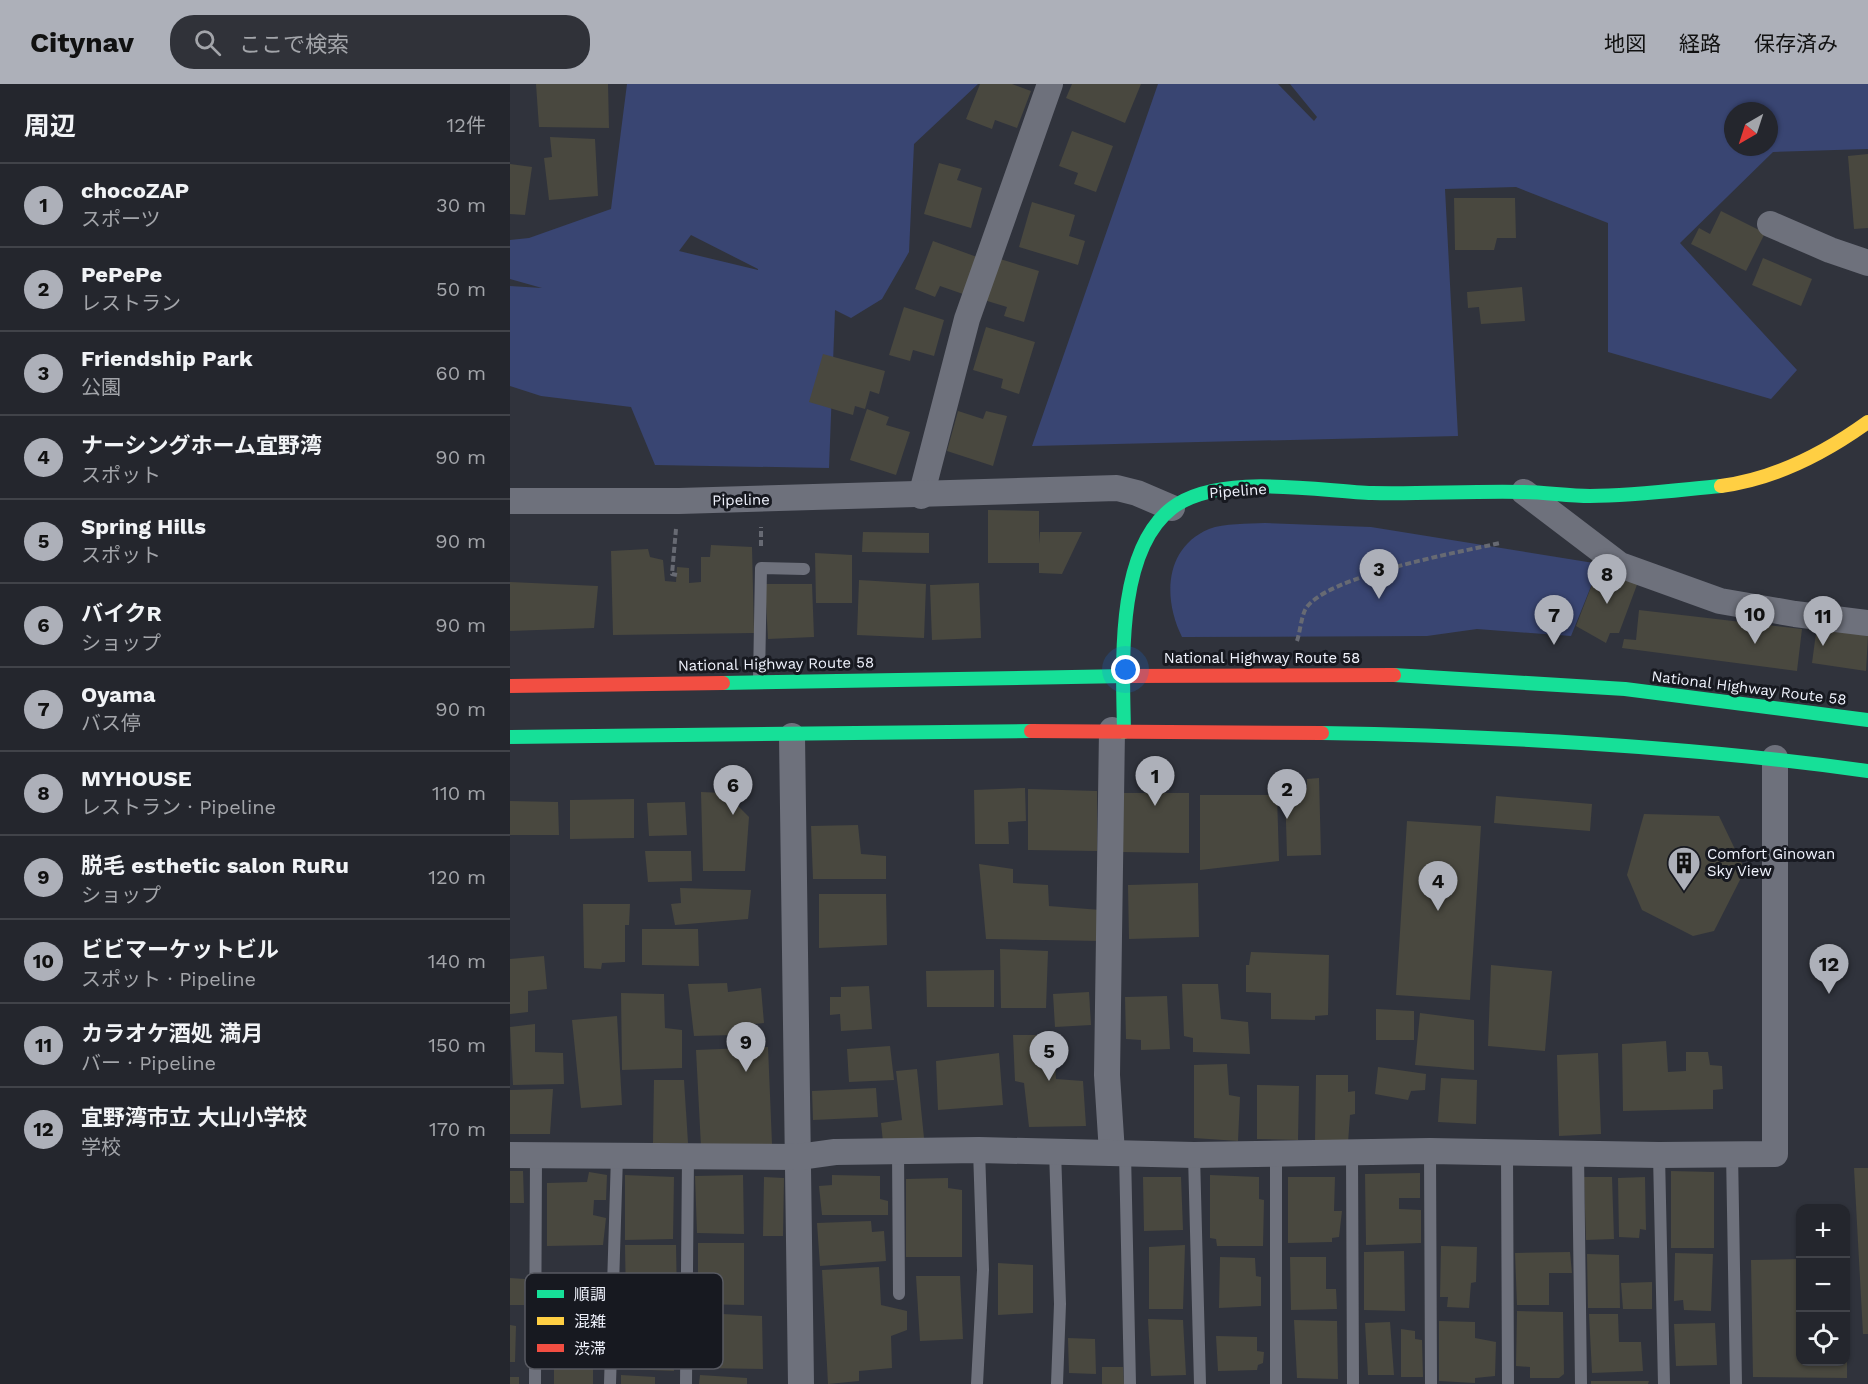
<!DOCTYPE html>
<html lang="ja">
<head>
<meta charset="utf-8">
<style>
	:root { --surface:#24262d; --page:#303239; --text:#f1f3f6; --muted:#a3a5aa; --line:#414349; --accent:#adb0b9 }
	body { margin:0; font-family:"Work Sans","Noto Sans JP",sans-serif; background:var(--page); color:var(--text) }
	.controls { position:absolute; right:18px; bottom:18px; display:grid; overflow:hidden; border-radius:12px; box-shadow:0 2px 4px #0004 }
	.controls button { width:54px; height:54px; display:grid; place-items:center; padding:0; border:0; border-bottom:2px solid var(--line); background:var(--surface); color:var(--text); font:30px sans-serif }
	.compass { position:absolute; left:1214px; top:18px; width:54px; height:54px; border-radius:50%; background:var(--surface); box-shadow:0 2px 4px #0004; rotate:219deg }
	.you { position:absolute; left:616px; top:586px; width:21px; height:21px; margin:-15px; border:4px solid #fff; border-radius:50%; background:#1a73e8; box-shadow:0 0 0 9px #1a73e833 }
	.badge { display:grid; place-items:center; width:39px; height:39px; border-radius:50%; background:var(--accent); color:#111; font-size:20px; font-weight:700 }
	.pin { position:absolute; translate:-50% -50px; filter:drop-shadow(0 2px 3px #0008) }
	.pin::after { content:''; position:absolute; top:32px; width:21px; height:18px; background:inherit; clip-path:polygon(0 0,100% 0,50% 100%) }
	.list { margin:0; padding:0; list-style:none }
	h2 { display:flex; justify-content:space-between; align-items:center; height:78px; margin:0; padding:0 24px; font-size:26px }
	h2 small { font-size:20px; font-weight:400; color:var(--muted) }
	.list li { display:grid; grid-template-columns:39px 1fr auto; gap:18px; align-items:center; box-sizing:border-box; height:84px; padding:0 24px; border-top:2px solid var(--line) }
	.list b { display:block; font-size:22px; white-space:nowrap }
	.list p { margin:0; font-size:20px; white-space:nowrap; color:var(--muted) }
	.list em { font-size:20px; font-style:normal; color:var(--muted) }
	.icon { flex:none; width:33px; height:33px; fill:none; stroke:currentColor; stroke-width:2; stroke-linecap:round; stroke-linejoin:round }
	.map { position:relative; flex:none; width:1358px; height:1300px; overflow:hidden }
	header { display:flex; align-items:center; gap:36px; box-sizing:border-box; height:84px; padding:0 30px; background:var(--accent); color:#111 }
	header strong { font-size:28px }
	nav { display:flex; gap:33px; margin-inline-start:auto; font-size:21px }
	.search { width:420px; height:54px; background:var(--page); display:flex; align-items:center; gap:15px; box-sizing:border-box; padding:0 21px; border-radius:24px; color:var(--muted); font-size:22px }
	main { display:flex }
	aside { flex:1; background:var(--surface) }
	.map>svg:first-child { display:block }
	.green { fill:#394572; fill-rule:evenodd }
	.building { fill:#49483f }
	.lines { fill:none; stroke-linecap:round; stroke-linejoin:round }
	.path { stroke:#676a73; stroke-width:4; stroke-dasharray:6 3; stroke-linecap:butt }
	.lane { stroke:#6e717c; stroke-width:12 }
	.street { stroke:#6e717c; stroke-width:26 }
	.fast { stroke:#16e098; stroke-width:14 }
	.slow { stroke:#ffcf43; stroke-width:14 }
	.jam { stroke:#f24e42; stroke-width:14 }
	.labels { text-anchor:middle; stroke-width:6; stroke-linejoin:round; paint-order:stroke }
	.street-label { font-size:15px; fill:#f0f3fd; stroke:#171920 }
	.poi-label { font-size:15px; fill:#f0f3fd; stroke:#171920; text-anchor:start }
	.key { fill:#171920; stroke:#585a62; stroke-width:1.5 }
	.key-label { font-size:16px; fill:#f0f3fd }
</style>
</head>
<body>
<header>
<strong>Citynav</strong>
<div class="search"><svg class="icon" aria-label="search" viewBox="0 0 24 24"><circle cx="10" cy="10" r="6"/><path d="M15 15l6 6"/></svg>ここで検索</div>
<nav><a>地図</a><a>経路</a><a>保存済み</a></nav>
</header>
<main>
<aside>
<h2>周辺<small>12件</small></h2>
<ul class="list">
<li><span class="badge">1</span><div><b>chocoZAP</b><p>スポーツ</p></div><em>30 m</em></li>
<li><span class="badge">2</span><div><b>PePePe</b><p>レストラン</p></div><em>50 m</em></li>
<li><span class="badge">3</span><div><b>Friendship Park</b><p>公園</p></div><em>60 m</em></li>
<li><span class="badge">4</span><div><b>ナーシングホーム宜野湾</b><p>スポット</p></div><em>90 m</em></li>
<li><span class="badge">5</span><div><b>Spring Hills</b><p>スポット</p></div><em>90 m</em></li>
<li><span class="badge">6</span><div><b>バイクR</b><p>ショップ</p></div><em>90 m</em></li>
<li><span class="badge">7</span><div><b>Oyama</b><p>バス停</p></div><em>90 m</em></li>
<li><span class="badge">8</span><div><b>MYHOUSE</b><p>レストラン · Pipeline</p></div><em>110 m</em></li>
<li><span class="badge">9</span><div><b>脱毛 esthetic salon RuRu</b><p>ショップ</p></div><em>120 m</em></li>
<li><span class="badge">10</span><div><b>ビビマーケットビル</b><p>スポット · Pipeline</p></div><em>140 m</em></li>
<li><span class="badge">11</span><div><b>カラオケ酒処 満月</b><p>バー · Pipeline</p></div><em>150 m</em></li>
<li><span class="badge">12</span><div><b>宜野湾市立 大山小学校</b><p>学校</p></div><em>170 m</em></li>
</ul>
</aside>
<div class="map">
<svg width="1358" height="1300" viewBox="0 0 1358 1300">
	<rect width="100%" height="100%" fill="#30333c"/>
	<!-- green -->
	<g class="green">
		<path d="M 117,0 L 468,0 L 404,60 L 399,168 L 372,215 L 341,234 L 325,226 L 319,384 L 145,381 L 121,323 L 31,312 L 0,302 L 0,202 L 32,204 L 0,195 L 0,156 L 19,154 L 101,125 ZM 181,151 L 248,185 L 248,186 L 169,167 Z"/>
		<path d="M 648,0 L 768,0 L 804,37 L 807,33 L 780,0 L 1358,0 L 1358,65 L 1263,68 L 1170,159 L 1287,286 L 1261,315 L 1098,268 L 1098,139 L 1006,103 L 935,105 L 948,352 L 522,362 ZM 1223,27 L 1259,27 L 1259,63 L 1223,63 Z"/>
		<path d="M 755,439 L 861,443 L 1090,480 L 1061,552 L 967,545 L 917,552 L 672,553 C 653,515 654,464 699,445 C 714,439 738,440 755,439 Z"/>
	</g>
	<!-- building -->
	<g class="building">
		<polygon points="26,0 98,0 99,44 29,43"/>
		<polygon points="470,0 502,0 521,7 507,44 485,36 482,45 456,35"/>
		<polygon points="562,0 631,0 615,39 556,14"/>
		<polygon points="562,47 603,62 586,108 564,100 568,89 549,82"/>
		<polygon points="40,53 85,55 88,112 39,116 34,74 42,73"/>
		<polygon points="1358,70 1358,144 1344,145 1338,72"/>
		<polygon points="429,79 451,85 447,96 472,104 461,144 414,130"/>
		<polygon points="0,80 22,83 15,131 0,130"/>
		<polygon points="944,114 1005,114 1006,154 987,154 984,166 945,166"/>
		<polygon points="522,118 565,131 559,152 575,157 568,181 509,163"/>
		<polygon points="1211,127 1255,149 1236,187 1181,160 1189,144 1200,150"/>
		<polygon points="423,157 467,173 453,210 430,202 425,213 405,205"/>
		<polygon points="487,174 529,187 514,238 494,232 497,223 474,216"/>
		<polygon points="1253,174 1302,195 1291,222 1242,201"/>
		<polygon points="1012,203 1015,237 971,240 969,223 958,224 957,208"/>
		<polygon points="394,223 434,236 424,272 403,266 400,277 379,271"/>
		<polygon points="476,243 525,258 509,310 491,304 493,295 463,286"/>
		<polygon points="313,270 375,287 369,310 360,307 355,325 345,322 343,331 299,318"/>
		<polygon points="357,325 379,333 376,341 400,348 386,391 340,376"/>
		<polygon points="448,327 473,335 476,327 497,332 483,382 437,367"/>
		<polygon points="478,426 529,427 529,460 530,448 572,448 552,490 529,489 529,479 478,479"/>
		<polygon points="353,448 419,449 419,469 352,468"/>
		<polygon points="201,461 242,463 244,549 103,551 101,467 138,465 140,473 153,476 155,497 166,498 167,483 179,484 179,499 191,498 191,473 200,473"/>
		<polygon points="305,469 342,471 342,519 306,519"/>
		<polygon points="1090,480 1128,498 1109,549 1100,549 1096,559 1066,542"/>
		<polygon points="349,496 416,500 414,554 347,551"/>
		<polygon points="0,498 88,502 84,544 0,547"/>
		<polygon points="469,499 471,554 422,556 420,501"/>
		<polygon points="255,500 302,500 304,553 258,555"/>
		<polygon points="1129,526 1292,545 1287,587 1112,564 1114,555 1126,556"/>
		<polygon points="1307,542 1358,552 1356,587 1302,579"/>
		<polygon points="809,694 811,771 777,772 775,705 797,705 797,695"/>
		<polygon points="515,704 516,737 498,738 499,760 465,760 464,706"/>
		<polygon points="518,705 587,707 587,767 518,766"/>
		<polygon points="191,708 215,709 239,733 235,787 193,787"/>
		<polygon points="610,709 679,709 679,769 609,768"/>
		<polygon points="690,711 767,711 769,777 690,786"/>
		<polygon points="986,712 1082,720 1080,747 984,739"/>
		<polygon points="124,715 124,754 60,755 60,716"/>
		<polygon points="0,717 48,718 49,751 0,751"/>
		<polygon points="175,718 177,751 139,752 137,719"/>
		<polygon points="1134,730 1209,732 1235,786 1204,847 1183,852 1132,826 1117,791"/>
		<polygon points="897,737 971,742 960,916 886,911"/>
		<polygon points="348,741 351,770 376,772 376,795 303,795 301,742"/>
		<polygon points="135,767 181,767 182,797 138,798"/>
		<polygon points="469,780 503,785 503,799 538,801 539,822 591,826 590,857 476,855"/>
		<polygon points="688,799 689,853 619,855 618,801"/>
		<polygon points="170,804 241,806 238,835 165,841 161,820 171,819"/>
		<polygon points="309,810 376,810 377,861 309,864"/>
		<polygon points="73,820 120,820 119,841 115,841 115,878 92,879 91,885 74,884"/>
		<polygon points="132,845 188,845 189,882 132,881"/>
		<polygon points="490,865 538,867 536,924 491,924"/>
		<polygon points="741,868 819,871 818,931 805,932 805,936 761,935 761,909 736,908 736,881 739,881"/>
		<polygon points="34,872 37,905 18,907 18,928 0,930 0,875"/>
		<polygon points="981,881 1042,887 1035,967 978,962"/>
		<polygon points="484,886 484,923 417,923 416,887"/>
		<polygon points="217,899 218,908 251,904 254,939 224,942 224,951 184,952 178,900"/>
		<polygon points="672,900 708,900 711,935 738,938 740,970 683,968 683,954 674,952"/>
		<polygon points="359,902 362,945 331,947 330,930 320,931 320,913 331,913 331,903"/>
		<polygon points="579,908 581,941 545,943 543,910"/>
		<polygon points="111,909 154,910 155,944 172,946 172,984 112,986"/>
		<polygon points="657,912 660,965 631,966 631,956 616,955 615,913"/>
		<polygon points="866,925 904,927 904,956 866,956"/>
		<polygon points="910,929 964,936 964,986 905,981"/>
		<polygon points="107,932 112,1021 71,1024 62,936"/>
		<polygon points="25,940 25,968 53,969 54,1000 3,1001 0,943"/>
		<polygon points="503,951 543,951 546,995 573,997 576,1042 519,1043 514,999 505,997"/>
		<polygon points="1156,957 1158,988 1176,987 1176,968 1198,968 1200,981 1212,982 1213,1005 1203,1006 1203,1025 1113,1027 1112,960"/>
		<polygon points="380,962 384,996 339,998 337,965"/>
		<polygon points="258,963 262,1060 191,1063 186,966"/>
		<polygon points="489,969 493,1021 428,1026 426,977"/>
		<polygon points="1088,969 1091,1050 1049,1052 1047,971"/>
		<polygon points="717,980 719,1011 730,1013 728,1057 684,1054 684,981"/>
		<polygon points="868,983 916,990 915,1006 901,1007 898,1016 865,1010"/>
		<polygon points="407,985 414,1054 373,1058 371,1039 392,1036 386,987"/>
		<polygon points="806,991 838,991 838,1008 845,1007 845,1030 840,1031 838,1059 805,1057"/>
		<polygon points="931,994 967,996 966,1040 928,1038"/>
		<polygon points="144,996 174,996 178,1059 143,1059"/>
		<polygon points="747,1001 789,1002 788,1056 747,1055"/>
		<polygon points="366,1004 368,1033 303,1036 302,1007"/>
		<polygon points="43,1005 40,1050 0,1050 0,1006"/>
		<polygon points="1344,1084 1358,1084 1358,1250 1353,1250"/>
		<polygon points="0,1087 13,1087 14,1119 0,1119"/>
		<polygon points="1161,1087 1204,1088 1204,1164 1161,1164"/>
		<polygon points="79,1088 97,1091 96,1116 84,1116 83,1131 96,1134 93,1161 37,1162 37,1099 77,1098"/>
		<polygon points="910,1089 910,1114 889,1114 889,1125 911,1126 911,1159 856,1161 855,1090"/>
		<polygon points="115,1091 164,1093 163,1155 115,1156"/>
		<polygon points="233,1091 234,1150 187,1149 185,1092"/>
		<polygon points="322,1091 370,1092 370,1115 378,1117 378,1131 312,1131 309,1102 322,1101"/>
		<polygon points="700,1091 749,1093 749,1115 754,1116 753,1162 707,1162 706,1155 700,1154"/>
		<polygon points="254,1093 274,1094 273,1152 253,1152"/>
		<polygon points="633,1093 671,1093 673,1146 634,1147"/>
		<polygon points="778,1093 825,1093 824,1127 832,1127 829,1153 822,1154 822,1158 778,1159"/>
		<polygon points="1074,1093 1102,1093 1104,1155 1076,1156"/>
		<polygon points="1135,1093 1136,1146 1130,1145 1129,1154 1109,1153 1108,1094"/>
		<polygon points="438,1094 438,1104 452,1106 452,1173 396,1173 396,1095"/>
		<polygon points="361,1137 362,1148 374,1147 376,1177 310,1182 307,1139"/>
		<polygon points="188,1159 234,1159 234,1221 188,1220"/>
		<polygon points="115,1161 166,1161 167,1216 116,1217"/>
		<polygon points="675,1161 673,1225 639,1225 639,1163"/>
		<polygon points="931,1162 967,1163 966,1198 961,1199 959,1224 937,1223 938,1213 930,1213"/>
		<polygon points="894,1167 895,1227 854,1226 854,1168"/>
		<polygon points="1060,1168 1062,1189 1039,1189 1039,1221 1007,1221 1005,1169"/>
		<polygon points="1165,1169 1203,1170 1201,1227 1174,1226 1173,1216 1164,1217"/>
		<polygon points="1077,1170 1109,1171 1110,1224 1078,1224"/>
		<polygon points="710,1173 745,1174 746,1192 751,1193 751,1222 709,1224"/>
		<polygon points="780,1173 816,1173 816,1205 826,1205 827,1225 781,1226"/>
		<polygon points="1290,1175 1290,1278 1337,1278 1337,1294 1243,1293 1241,1176"/>
		<polygon points="488,1179 523,1181 523,1229 488,1231"/>
		<polygon points="369,1183 371,1221 397,1227 397,1246 381,1252 382,1284 349,1287 349,1297 318,1300 312,1186"/>
		<polygon points="406,1192 450,1192 453,1255 410,1257"/>
		<polygon points="0,1194 15,1195 14,1221 0,1221"/>
		<polygon points="1142,1198 1142,1225 1113,1225 1111,1199"/>
		<polygon points="1007,1227 1053,1228 1054,1290 1049,1294 1020,1294 1020,1283 1006,1282"/>
		<polygon points="116,1228 162,1228 164,1287 116,1285"/>
		<polygon points="192,1229 252,1232 253,1285 191,1284"/>
		<polygon points="1079,1230 1108,1230 1109,1258 1131,1258 1133,1287 1082,1289"/>
		<polygon points="638,1235 673,1236 676,1291 641,1292"/>
		<polygon points="784,1236 827,1237 828,1295 787,1294"/>
		<polygon points="929,1237 965,1238 965,1254 986,1258 985,1292 965,1294 965,1299 929,1297"/>
		<polygon points="880,1238 884,1291 858,1291 855,1239"/>
		<polygon points="1205,1239 1207,1281 1166,1282 1164,1240"/>
		<polygon points="0,1241 6,1242 5,1278 0,1278"/>
		<polygon points="891,1245 905,1247 905,1255 912,1256 913,1293 891,1293"/>
		<polygon points="706,1252 747,1253 747,1267 754,1268 753,1279 748,1281 747,1286 708,1287"/>
		<polygon points="558,1254 585,1255 586,1290 559,1289"/>
		<polygon points="44,1277 83,1278 83,1300 44,1300"/>
		<polygon points="592,1283 613,1283 614,1300 592,1300"/>
		<polygon points="111,1291 145,1293 145,1300 111,1300"/>
		<polygon points="190,1291 237,1294 237,1300 189,1300"/>
		<rect x="0" y="1293" width="9" height="7"/>
		<polygon points="1081,1297 1139,1297 1138,1300 1081,1300"/>
	</g>
	<g class="lines">
		<!-- path -->
		<g class="path">
			<polyline points="166,445 162,490 167,491"/>
			<polyline points="251,462 251,443"/>
			<path d="M 787,557 C 790,548 791,535 795,526 C 813,492 951,468 990,459"/>
		</g>
		<!-- lane -->
		<g class="lane">
			<polyline points="249,596 251,484 294,485"/>
			<polyline points="545,1066 550,1220 547,1300"/>
			<polyline points="388,1067 389,1210"/>
			<polyline points="920,1067 921,1300"/>
			<polyline points="1222,1068 1226,1300"/>
			<polyline points="615,1069 620,1300"/>
			<polyline points="997,1069 998,1300"/>
			<polyline points="1068,1069 1071,1300"/>
			<polyline points="766,1070 766,1300"/>
			<polyline points="842,1070 843,1300"/>
			<polyline points="684,1071 690,1300"/>
			<polyline points="1149,1071 1154,1300"/>
			<polyline points="25,1300 26,1071"/>
			<polyline points="100,1300 107,1072"/>
			<polyline points="176,1300 178,1073"/>
			<polyline points="467,1300 473,1186 469,1066"/>
		</g>
		<!-- street -->
		<g class="street">
			<polyline points="1260,140 1320,166 1358,179"/>
			<polyline points="1014,408 1110,481 1210,517 1285,530 1358,539"/>
			<polyline points="411,412 457,235 540,0"/>
			<polyline points="0,417 169,417 607,404 627,409 662,424"/>
			<polyline points="602,646 597,991 602,1069"/>
			<polyline points="282,652 291,1300"/>
			<polyline points="0,1071 289,1073 325,1068 469,1066 684,1071 920,1067 1149,1071 1265,1070 1265,674"/>
		</g>
		<!-- fast -->
		<g class="fast">
			<polyline points="884,591 1115,605 1358,636"/>
			<polyline points="213,599 617,592"/>
			<path d="M 614,648 C 613,584 605,468 662,424 C 709,388 807,407 862,409 C 912,410 962,407 1012,408 C 1035,408 1057,412 1080,412 C 1123,412 1168,406 1211,402"/>
			<path d="M 812,649 C 994,652 1178,662 1358,687"/>
			<polyline points="0,653 521,647"/>
		</g>
		<!-- slow -->
		<path class="slow" d="M 1211,402 C 1265,395 1315,369 1358,338"/>
		<!-- jam -->
		<g class="jam">
			<polyline points="617,592 884,591"/>
			<polyline points="0,602 213,599"/>
			<polyline points="521,647 812,649"/>
		</g>
	</g>
	<!-- icons -->
	<defs>
		<g id="building-pin" transform="scale(1.725)"><path d="M0 17L-7.5 6A9.5 9.5 0 1 1 7.5 6Z" fill="#adb0b9" stroke="#171920"/><path d="M-4-6H4V6H1V3H-1V6H-4ZM-2.5-4.3h1.7v1.8h-1.7ZM.8-4.3h1.7v1.8H.8ZM-2.5-1h1.7V.8h-1.7ZM.8-1h1.7V.8H.8Z" fill="#111"/></g>
	</defs>
	<g fill-rule="evenodd">
		<use href="#building-pin" x="1174" y="779"/>
	</g>
	<g class="labels">
		<!-- street labels -->
		<g class="street-label">
			<text transform="translate(728 407) rotate(-4)" y="5">Pipeline</text>
			<text transform="translate(231 416) rotate(-1)" y="5">Pipeline</text>
			<text x="752" y="579">National Highway Route 58</text>
			<text transform="translate(266 580) rotate(-1)" y="5">National Highway Route 58</text>
			<text transform="translate(1239 604) rotate(7)" y="5">National Highway Route 58</text>
		</g>
		<!-- poi labels -->
		<g class="poi-label">
			<text x="1197" y="775">Comfort Ginowan<tspan x="1197" dy="17">Sky View</tspan></text>
		</g>
	</g>
	<!-- legend -->
	<rect x="15" y="1189" width="198" height="96" rx="9" class="key"/>
	<rect x="27" y="1206" width="27" height="8" fill="#16e098"/>
	<rect x="27" y="1233" width="27" height="8" fill="#ffcf43"/>
	<rect x="27" y="1260" width="27" height="8" fill="#f24e42"/>
	<g class="key-label">
		<text x="64" y="1216">順調</text>
		<text x="64" y="1243">混雑</text>
		<text x="64" y="1270">渋滞</text>
	</g>
</svg>
<div class="controls">
<button>+</button>
<button>−</button>
<button><svg class="icon" aria-label="locate" viewBox="0 0 24 24"><circle cx="12" cy="12" r="6"/><path d="M12 2v4M12 18v4M2 12h4M18 12h4"/></svg></button>
</div>
<svg class="compass" viewBox="-18 -18 36 36"><path d="M0-13l5 13h-10z" fill="#e53935"/><path d="M0 13l5-13h-10z" fill="#a3a5aa"/></svg>
<div class="you"></div>
<div class="pin badge" style="left:645px;top:722px">1</div>
<div class="pin badge" style="left:777px;top:735px">2</div>
<div class="pin badge" style="left:869px;top:515px">3</div>
<div class="pin badge" style="left:928px;top:827px">4</div>
<div class="pin badge" style="left:539px;top:997px">5</div>
<div class="pin badge" style="left:223px;top:731px">6</div>
<div class="pin badge" style="left:1044px;top:561px">7</div>
<div class="pin badge" style="left:1097px;top:520px">8</div>
<div class="pin badge" style="left:236px;top:988px">9</div>
<div class="pin badge" style="left:1245px;top:560px">10</div>
<div class="pin badge" style="left:1313px;top:562px">11</div>
<div class="pin badge" style="left:1319px;top:910px">12</div>
</div>
</main>
</body>
</html>
